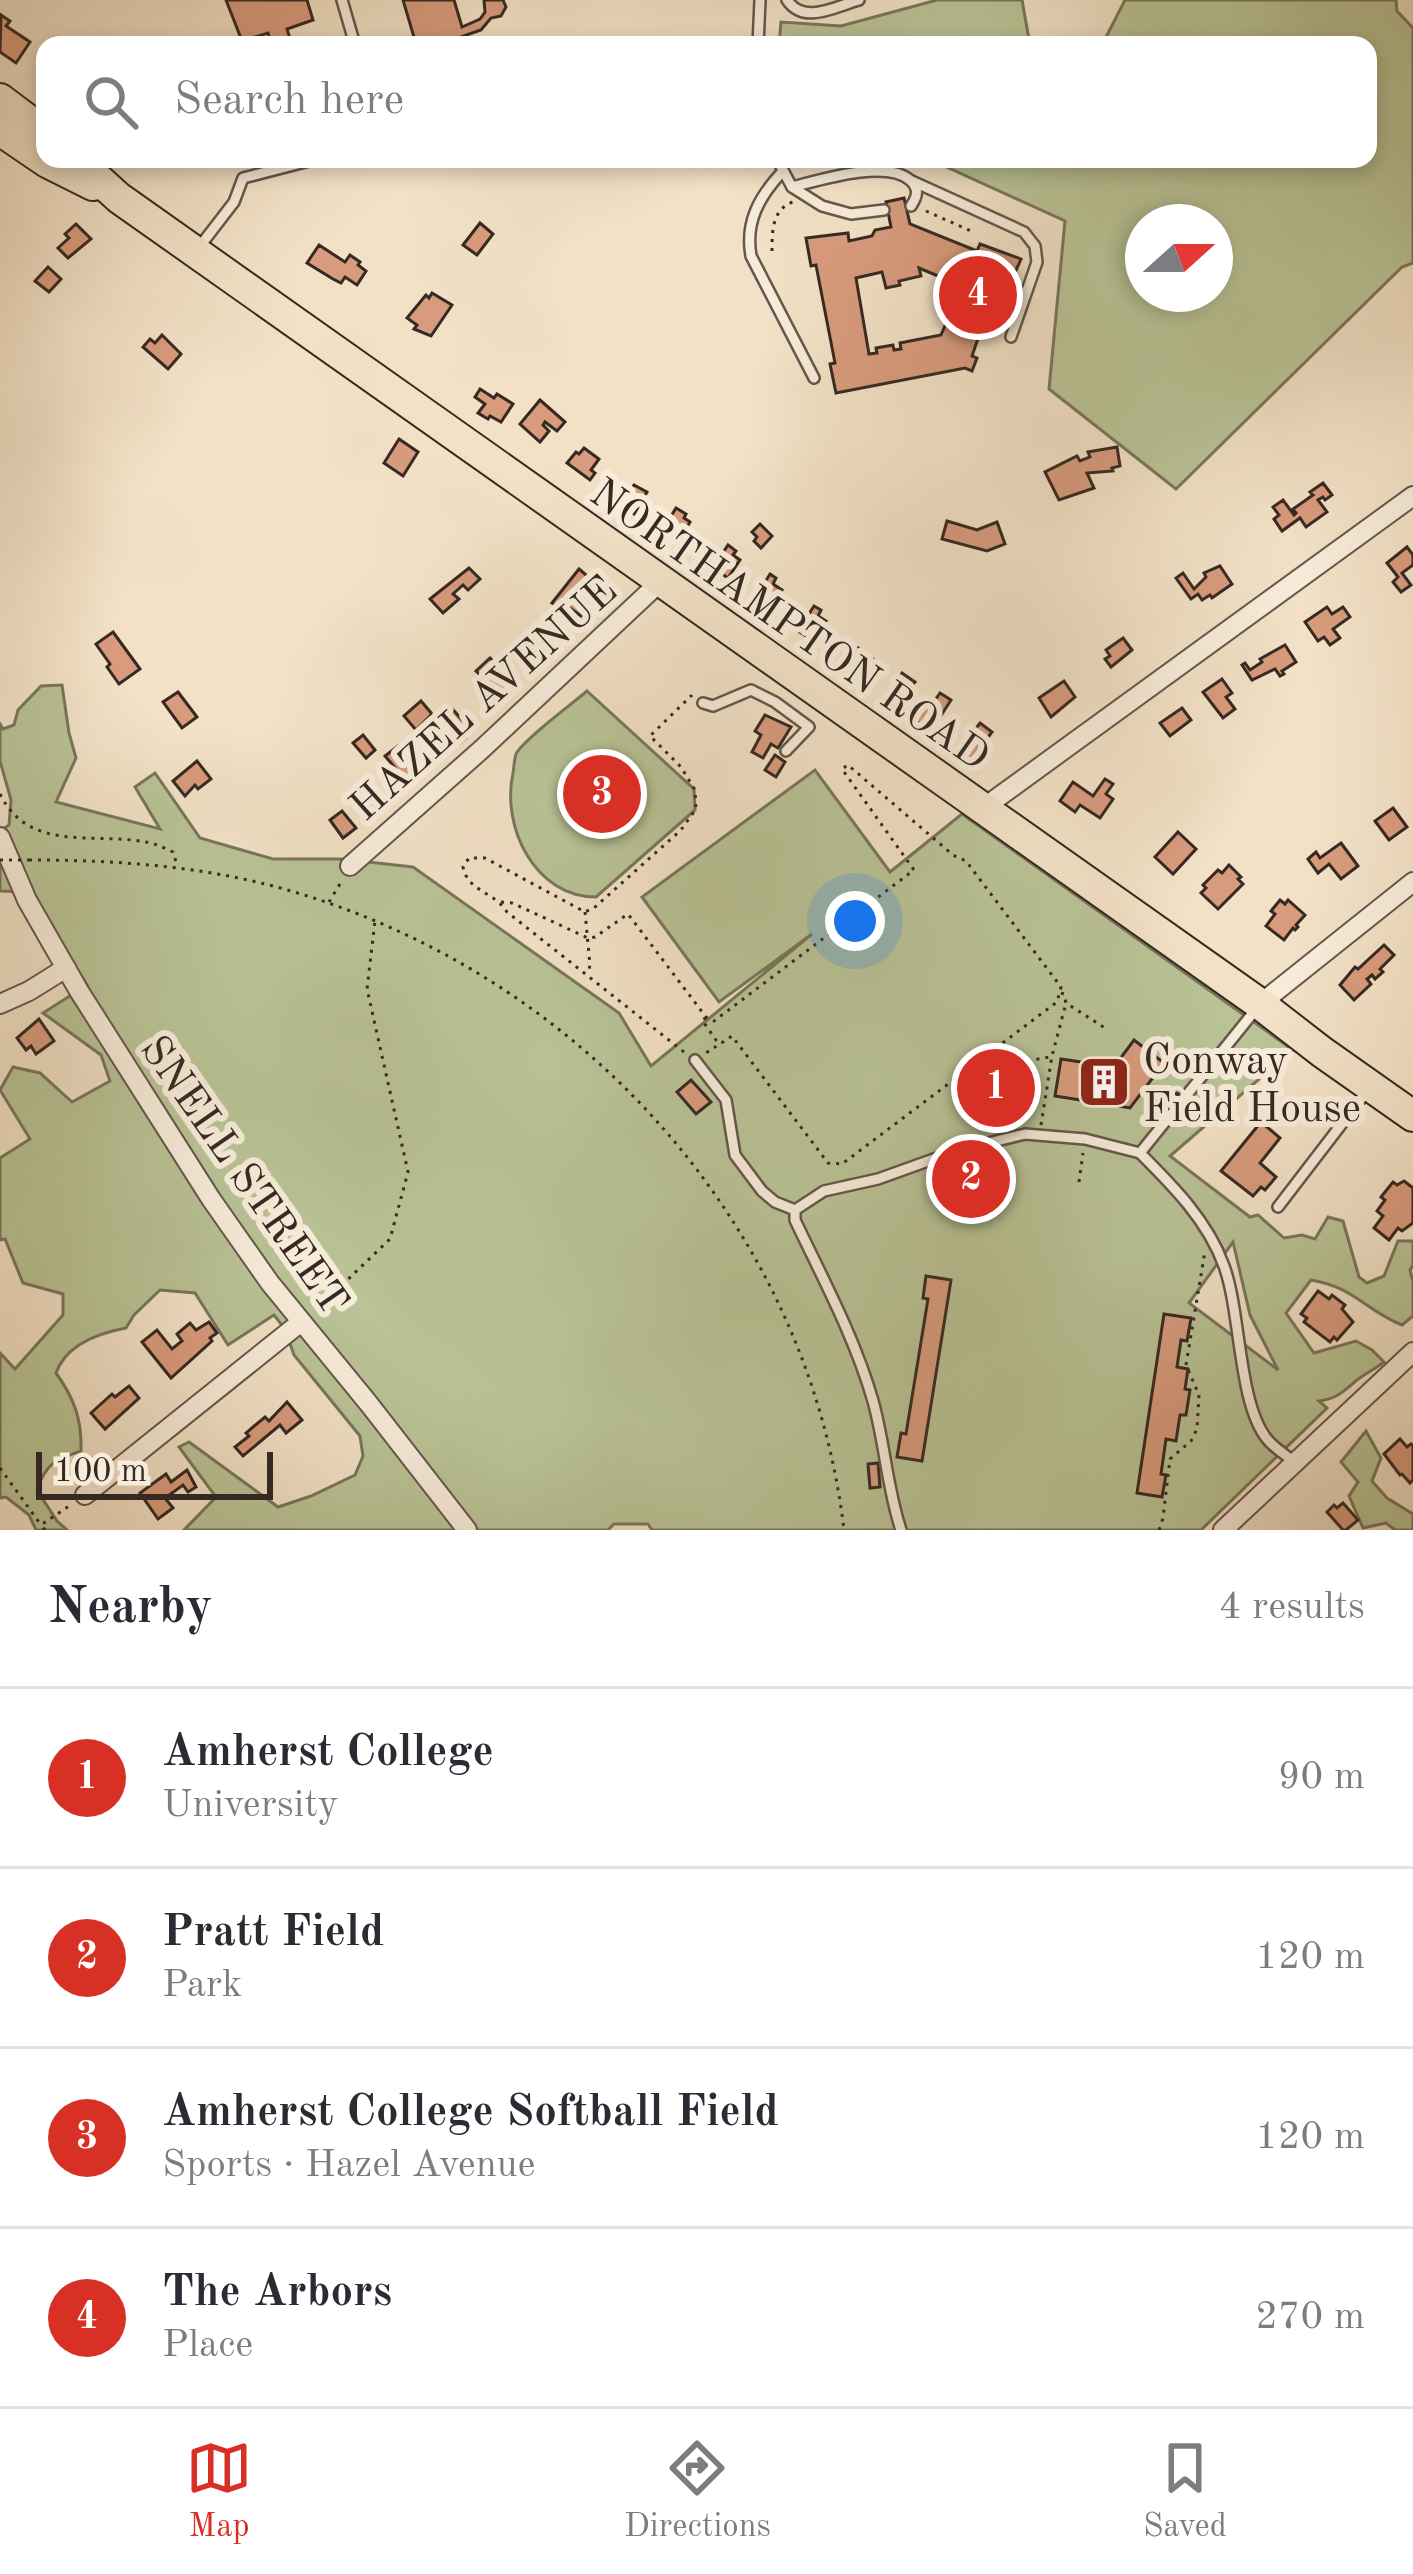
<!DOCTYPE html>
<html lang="en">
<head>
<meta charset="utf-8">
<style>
	:root { --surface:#fff; --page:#f7f7f7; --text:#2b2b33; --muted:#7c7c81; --line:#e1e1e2; --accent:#d93025 }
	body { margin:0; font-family:"Old Standard TT",serif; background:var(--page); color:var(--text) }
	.compass { position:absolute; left:1125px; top:204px; width:108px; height:108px; border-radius:50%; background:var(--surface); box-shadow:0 6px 18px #0003; rotate:69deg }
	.scale { position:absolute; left:36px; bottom:30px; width:237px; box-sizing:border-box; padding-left:12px; border:6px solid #362922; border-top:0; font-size:33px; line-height:42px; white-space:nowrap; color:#362922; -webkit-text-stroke:9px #f7ecda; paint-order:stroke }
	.you { position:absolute; left:855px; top:921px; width:42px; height:42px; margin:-30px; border:9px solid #fff; border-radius:50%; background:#1a73e8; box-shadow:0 0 0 18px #1a73e833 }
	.badge { display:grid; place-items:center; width:78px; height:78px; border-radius:50%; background:var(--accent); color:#fff; font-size:39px; font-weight:700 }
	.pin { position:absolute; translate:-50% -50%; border:6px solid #fff; box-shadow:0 3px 12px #0006 }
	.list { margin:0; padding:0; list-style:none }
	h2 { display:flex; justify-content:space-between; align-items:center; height:156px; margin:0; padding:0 48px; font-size:51px }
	h2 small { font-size:39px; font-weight:400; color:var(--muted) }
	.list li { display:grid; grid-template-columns:78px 1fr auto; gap:36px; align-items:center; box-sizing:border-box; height:180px; padding:0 48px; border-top:3px solid var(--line) }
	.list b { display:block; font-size:45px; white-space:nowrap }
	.list p { margin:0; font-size:39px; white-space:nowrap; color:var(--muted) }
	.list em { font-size:39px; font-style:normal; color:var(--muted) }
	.icon { flex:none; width:66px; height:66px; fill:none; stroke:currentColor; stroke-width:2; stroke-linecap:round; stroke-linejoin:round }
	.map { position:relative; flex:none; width:1413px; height:1530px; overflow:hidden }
	.search { position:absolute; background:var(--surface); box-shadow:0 6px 18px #0003; left:36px; right:36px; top:36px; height:132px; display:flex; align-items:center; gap:30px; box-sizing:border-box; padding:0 42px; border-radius:24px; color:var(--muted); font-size:45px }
	.sheet { height:876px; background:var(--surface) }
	nav { display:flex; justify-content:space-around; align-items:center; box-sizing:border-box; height:168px; border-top:3px solid var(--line); background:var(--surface); font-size:33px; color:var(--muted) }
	nav a { display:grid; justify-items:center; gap:6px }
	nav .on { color:var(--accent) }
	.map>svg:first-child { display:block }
	.green { fill:#b9c396; stroke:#78765c; stroke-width:3; fill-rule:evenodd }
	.building { fill:#d89b7d; stroke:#362922; stroke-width:3; fill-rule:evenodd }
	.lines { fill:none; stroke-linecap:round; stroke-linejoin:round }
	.service-casing { stroke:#65574b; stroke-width:14 }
	.minor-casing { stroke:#65574b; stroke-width:22 }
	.trunk-casing { stroke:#362922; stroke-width:34 }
	.path { stroke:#362922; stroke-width:3; stroke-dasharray:3 6; stroke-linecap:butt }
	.service { stroke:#f7ecda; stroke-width:9 }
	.minor { stroke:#f7ecda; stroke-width:18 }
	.trunk { stroke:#f2e1c6; stroke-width:30 }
	.path-bridge { stroke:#362922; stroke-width:3; stroke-dasharray:3 6; stroke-linecap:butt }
	.labels { text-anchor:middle; stroke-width:12; stroke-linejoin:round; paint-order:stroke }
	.street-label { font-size:42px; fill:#362922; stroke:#f7ecda }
	.poi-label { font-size:42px; fill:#362922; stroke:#f7ecda; text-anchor:start }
</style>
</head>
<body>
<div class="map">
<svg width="1413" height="1530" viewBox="0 0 1413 1530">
	<rect width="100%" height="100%" fill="#f2e1c6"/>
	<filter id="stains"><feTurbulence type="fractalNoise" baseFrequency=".00167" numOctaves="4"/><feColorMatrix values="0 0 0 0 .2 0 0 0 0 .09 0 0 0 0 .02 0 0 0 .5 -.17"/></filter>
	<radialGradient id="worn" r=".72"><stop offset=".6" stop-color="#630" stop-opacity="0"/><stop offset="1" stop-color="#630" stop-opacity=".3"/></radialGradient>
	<!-- green -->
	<g class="green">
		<polygon points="937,0 1022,0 1030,45 779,45 781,22 841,26"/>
		<path d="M 1125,0 L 1396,0 L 1397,11 L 1413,28 L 1413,263 L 1402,267 L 1176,489 L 1049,389 L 1065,221 L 929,159 L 1368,159 L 1368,45 L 1102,45 ZM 1143,222 L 1215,222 L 1215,294 L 1143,294 Z"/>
		<path d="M 62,685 L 69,733 L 76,758 L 56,802 L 160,829 L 135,787 L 155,773 L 200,838 L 273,859 L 341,859 L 413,867 L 619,1013 L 651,1066 L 812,934 L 719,1002 L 642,897 L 815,770 L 890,872 L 962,814 L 1293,1050 L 1170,1156 L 1250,1217 L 1258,1215 L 1284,1238 L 1302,1235 L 1315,1239 L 1328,1217 L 1343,1221 L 1359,1277 L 1367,1283 L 1384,1276 L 1398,1241 L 1413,1241 L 1413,1265 L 1410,1270 L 1413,1282 L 1413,1316 L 1402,1325 C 1365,1310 1354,1287 1311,1280 L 1286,1313 L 1314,1353 L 1356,1341 L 1372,1350 L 1384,1362 C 1375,1369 1366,1373 1357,1380 C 1343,1392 1338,1398 1319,1401 L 1327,1408 L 1201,1530 L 652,1530 L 648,1524 L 614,1524 L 608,1530 L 184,1530 L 216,1497 L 179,1447 L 189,1442 L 278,1507 L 311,1496 L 355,1475 L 363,1456 L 360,1436 L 294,1355 L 285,1329 L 274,1315 L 228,1345 L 195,1293 L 160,1290 L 134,1315 L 126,1328 C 99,1333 66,1345 56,1373 C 74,1398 82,1419 81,1451 C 55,1460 46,1463 37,1490 L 57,1521 L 67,1530 L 36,1530 L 29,1515 L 6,1497 L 0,1498 L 0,1353 L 15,1369 L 63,1315 L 63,1294 L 23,1283 L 5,1239 L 0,1240 L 0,1158 L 30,1139 L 0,1090 L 13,1067 L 40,1073 L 72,1102 L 110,1081 L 101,1055 L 43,1013 L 87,985 L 28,892 L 0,891 L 0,831 L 9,825 L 11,800 L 0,761 L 0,724 L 3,729 L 14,725 L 18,710 L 41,686 ZM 1233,1242 L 1250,1315 L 1278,1370 L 1189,1303 Z"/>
		<path d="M 587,691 L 694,789 L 695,810 L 596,897 C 535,897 501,827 513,773 C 514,767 514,760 516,754 C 523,740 572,704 587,691 Z"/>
		<polygon points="1366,1431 1381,1458 1372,1481 1387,1498 1413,1514 1413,1530 1395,1530 1386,1523 1363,1528 1349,1496 1358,1482 1341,1462"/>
	</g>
	<!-- building -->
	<g class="building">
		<polygon points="226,0 307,0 313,20 287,29 292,45 272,45 268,33 242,41"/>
		<polygon points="403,0 454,0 462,27 480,19 485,12 484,0 503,0 506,7 501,16 491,18 481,30 438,45 422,45 421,42 416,44"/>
		<polygon points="1,15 10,21 6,26 30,42 16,63 0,52"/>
		<path d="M 904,198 L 910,224 L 977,251 L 980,244 L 1021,259 L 1010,284 L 1006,282 L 1000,295 L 998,294 L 991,309 L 994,310 L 986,321 L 989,323 L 985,331 L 981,330 L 972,356 L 977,358 L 972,371 L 965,368 L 836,393 L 830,364 L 835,363 L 816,265 L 811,266 L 806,238 L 848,233 L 849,241 L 872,236 L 875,230 L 891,227 L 886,202 ZM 919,268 L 962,286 L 941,335 L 900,343 L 901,349 L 894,350 L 893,345 L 876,348 L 877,353 L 869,354 L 856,278 L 882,272 L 886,288 L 900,285 L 899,281 L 921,276 Z"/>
		<polygon points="480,223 493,234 477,255 463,245"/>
		<polygon points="76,224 91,239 68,258 58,248 69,238 65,234"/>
		<polygon points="319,245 345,262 350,255 360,262 358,265 366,271 357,285 345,277 341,283 333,279 307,263"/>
		<polygon points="48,267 61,279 49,292 35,281"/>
		<polygon points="432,293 452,305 431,336 414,329 417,325 407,318 426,295 429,298"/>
		<polygon points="162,335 181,354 168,369 143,347 150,339 155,343"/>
		<polygon points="480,389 494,398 497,394 513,404 501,422 490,416 488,419 478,413 485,404 475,397"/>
		<polygon points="540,400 565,422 557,431 545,422 543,425 549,431 540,442 520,424"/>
		<polygon points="399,439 418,452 403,476 384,463"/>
		<polygon points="1117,447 1120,466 1112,468 1113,471 1087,473 1094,488 1059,500 1045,472 1077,456 1080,461 1090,457 1088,452"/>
		<polygon points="584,448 599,459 591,470 595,473 590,480 567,463 576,452 579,454"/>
		<polygon points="1323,483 1332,495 1325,500 1323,497 1318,500 1327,512 1306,527 1300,518 1282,531 1274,519 1279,515 1273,507 1283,500 1294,515 1296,513 1293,509 1313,495 1310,492"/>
		<polygon points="634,485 647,492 634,514 618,505 627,490 630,492"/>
		<polygon points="676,508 686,514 684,518 690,522 679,541 662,531"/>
		<polygon points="947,521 977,530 997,522 1005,544 987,551 942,539"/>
		<polygon points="760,524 772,536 761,548 754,541 757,537 752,532"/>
		<polygon points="728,545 736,551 733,555 740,560 728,578 713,568"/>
		<polygon points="1407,547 1413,555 1413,565 1402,573 1411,585 1401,592 1393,582 1398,577 1387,563"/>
		<polygon points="1220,566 1232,584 1212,598 1210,595 1202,600 1198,594 1191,599 1176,578 1183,573 1194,589 1206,577 1204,573"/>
		<polygon points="469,568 480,579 468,590 463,585 453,594 459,599 443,613 430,599"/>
		<polygon points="579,569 592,580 576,600 587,609 581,616 566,605 562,610 552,603"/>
		<polygon points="770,574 776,578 773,584 782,590 771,607 768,606 767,608 754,600"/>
		<polygon points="814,606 821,610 818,616 826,621 814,641 798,631"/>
		<polygon points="1327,607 1332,614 1343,607 1350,617 1333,629 1340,638 1330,645 1324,637 1318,641 1305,622"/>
		<polygon points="113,632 140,669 119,684 107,667 110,664 96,644"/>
		<polygon points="1123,638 1132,650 1111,667 1105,659 1110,656 1106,650"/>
		<polygon points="1285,645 1296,662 1282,671 1284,674 1280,676 1275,669 1252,680 1242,665 1245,663 1250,670 1262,662 1260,659"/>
		<polygon points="858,648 873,659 864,671 849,660"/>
		<polygon points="490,658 515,683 501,696 476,671"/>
		<polygon points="902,673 915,682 899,702 888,695"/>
		<polygon points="1222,679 1232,693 1226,697 1235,709 1223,718 1203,692"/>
		<polygon points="1064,681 1075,697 1051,717 1039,698"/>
		<polygon points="178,692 197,717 182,728 163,702"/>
		<polygon points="940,693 951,700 931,731 916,721 929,701 933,703"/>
		<polygon points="421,701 432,714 416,730 404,716"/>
		<polygon points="449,705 470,729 463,735 466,738 460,743 436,716"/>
		<polygon points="1182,708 1191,720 1170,736 1160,723"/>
		<polygon points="765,715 791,727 778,748 771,744 763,758 752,752 761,735 755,731"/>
		<polygon points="980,723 992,732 983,744 986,746 975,761 973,759 970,763 957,753"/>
		<polygon points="363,735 375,750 366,758 353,743"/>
		<polygon points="398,746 421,772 408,783 385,756"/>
		<polygon points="775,755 785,762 776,777 765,770"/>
		<polygon points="197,761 211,779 198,789 195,785 185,796 173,781"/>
		<polygon points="1105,779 1113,784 1106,794 1113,799 1100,818 1080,805 1075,812 1060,801 1073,782 1093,796"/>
		<polygon points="375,789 387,803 372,816 360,802"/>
		<polygon points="1393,808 1407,827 1389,840 1375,821"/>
		<polygon points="342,811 356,828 343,838 330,820"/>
		<polygon points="1178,832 1196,849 1173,874 1155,857"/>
		<polygon points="1341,843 1358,866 1341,879 1329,864 1318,873 1308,859 1316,852 1320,858"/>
		<polygon points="1229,865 1241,877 1238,879 1243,884 1218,909 1201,893 1206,888 1203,885 1218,870 1222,873"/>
		<polygon points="1280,900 1285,904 1288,900 1305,915 1296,925 1298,927 1295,930 1293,928 1284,940 1266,926 1275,914 1271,911"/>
		<polygon points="1384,945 1394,955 1380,969 1383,972 1375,979 1372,975 1367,979 1371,984 1354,1000 1340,985 1355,967 1358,969"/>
		<polygon points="39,1019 54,1041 36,1054 31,1046 26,1050 17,1038"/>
		<polygon points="1134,1040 1164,1063 1130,1108 1055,1096 1061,1059 1114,1067"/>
		<polygon points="691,1080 711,1102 696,1114 677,1092"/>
		<polygon points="1261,1122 1280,1138 1260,1163 1276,1177 1265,1190 1261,1187 1253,1196 1221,1171"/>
		<polygon points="1404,1181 1413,1188 1413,1223 1402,1231 1398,1228 1389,1240 1374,1228 1383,1216 1377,1211 1385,1200 1381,1197 1393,1182 1397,1185"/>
		<polygon points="926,1276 951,1280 922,1461 897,1457 901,1433 906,1434 928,1299 923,1298"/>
		<polygon points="1318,1291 1329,1299 1332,1295 1345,1305 1342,1309 1353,1322 1337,1340 1334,1337 1330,1342 1304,1322 1307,1318 1301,1314"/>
		<polygon points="1164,1314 1191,1318 1187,1341 1181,1340 1177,1367 1188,1369 1185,1389 1190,1390 1186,1415 1180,1415 1176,1441 1166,1439 1161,1474 1166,1475 1162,1497 1137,1493"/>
		<polygon points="209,1322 217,1333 210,1338 212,1341 171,1378 142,1342 157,1330 172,1349 182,1341 177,1334 190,1323 196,1330"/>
		<polygon points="129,1386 139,1398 105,1429 91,1413 112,1394 115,1397"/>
		<polygon points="287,1402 302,1420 286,1433 280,1425 243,1456 235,1447 249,1436 246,1433 265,1417 269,1421"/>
		<polygon points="1400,1439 1407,1447 1411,1444 1413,1446 1413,1480 1410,1483 1402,1474 1400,1475 1384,1454"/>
		<polygon points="878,1463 880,1487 870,1488 868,1464"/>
		<polygon points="187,1470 196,1487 188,1492 183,1485 165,1498 173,1508 158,1519 140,1493 166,1474 171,1482"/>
		<polygon points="1343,1503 1358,1520 1346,1530 1343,1530 1327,1512 1334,1505 1337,1508"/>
	</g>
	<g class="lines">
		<!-- service casing -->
		<g class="service-casing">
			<g id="service">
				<polyline points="342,0 355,45"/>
				<path d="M 787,0 C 804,25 834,7 859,0"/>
				<polyline points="758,45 760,0"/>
				<polyline points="777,159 792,187 822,206 851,214 884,210"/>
				<path d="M 782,172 C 759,197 745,222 751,256 L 814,378"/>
				<polyline points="912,181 1024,232 1035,246 1037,262 1011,337"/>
				<path d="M 792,187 C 820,180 886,159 910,180 C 920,189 917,197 911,206"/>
				<polyline points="197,250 234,202 243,178 317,159"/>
				<polyline points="703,703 713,706 751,690 775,702 809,727 786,751"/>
				<polyline points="695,1060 726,1100 735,1155 762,1191 775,1202 795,1210"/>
				<path d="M 1140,1153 C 1173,1186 1208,1221 1224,1266 C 1241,1312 1238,1403 1267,1439 C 1274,1448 1287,1456 1296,1463"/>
				<polyline points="1278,1207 1367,1091"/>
				<path d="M 901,1530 C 887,1488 885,1444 873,1401 C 855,1338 823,1279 795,1220 L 795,1210 L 824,1191 L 878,1179 L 956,1151 L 1025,1134 L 1085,1139 L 1140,1153 L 1257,1008"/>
			</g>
		</g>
		<!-- minor casing -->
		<g class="minor-casing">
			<g id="minor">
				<polyline points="982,809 1413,496"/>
				<polyline points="0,837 27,900 79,991 211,1199 270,1283 369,1404 467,1530"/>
				<polyline points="350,866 482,749 661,581"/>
				<polyline points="0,1004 29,991 66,968"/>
				<polyline points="1260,1004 1413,882"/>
				<polyline points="85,1495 301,1322"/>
				<polyline points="1223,1530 1413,1352"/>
			</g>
		</g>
		<!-- trunk casing -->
		<g class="trunk-casing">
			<g id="trunk">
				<polyline points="0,99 45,133"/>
				<polyline points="0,130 47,162 93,185"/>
				<polyline points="76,159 119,198 1260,1004 1322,1052 1413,1116"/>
			</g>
		</g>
		<!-- path -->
		<g class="path">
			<polyline points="926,211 971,231"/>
			<path d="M 772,251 C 772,232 772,209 793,202"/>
			<path d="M 0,794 C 29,853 93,832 146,842 C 155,843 164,848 173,852 L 177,865"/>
			<path d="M 29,860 C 118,860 205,866 291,891 C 582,976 808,1226 844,1530"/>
			<polyline points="329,902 343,879"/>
			<polyline points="501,902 512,903 588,938 595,937 628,914 706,1017 714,1021 914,870 842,769 848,765 953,855 966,861 1061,987 1057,1002 842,1164 828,1163 732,1036 706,1053"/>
			<polyline points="585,912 590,965 588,974"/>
			<polyline points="1061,993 1064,994 1066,1003 1105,1028"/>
			<polyline points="706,1018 702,1020 718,1043"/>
			<path d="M 684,1052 L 507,912 C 495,892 468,892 463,867 L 469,858 L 485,858 L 585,912 L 594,908 L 681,830 L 696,809 L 695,790 L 681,767 L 650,736 L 692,695"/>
			<polyline points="982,1061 997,1082 1027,1061 1050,1057"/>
			<polyline points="1041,1125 1052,1056 1066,1003"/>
			<polyline points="1079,1182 1083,1153"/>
			<polyline points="316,1310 390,1239 408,1172 367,989 375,921"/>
			<polyline points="0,1468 41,1525"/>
			<polyline points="45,1530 41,1525 69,1506"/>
			<polyline points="1159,1530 1163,1518 1170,1459 1191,1441 1197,1429 1199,1395 1186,1365 1205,1251"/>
		</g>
		<!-- service -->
		<use href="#service" class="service"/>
		<!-- minor -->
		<use href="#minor" class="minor"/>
		<!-- trunk -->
		<use href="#trunk" class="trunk"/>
		<!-- path-bridge -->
		<polyline class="path-bridge" points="0,860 29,860"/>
	</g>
	<!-- icons -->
	<defs>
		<g id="building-square" transform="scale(2.7)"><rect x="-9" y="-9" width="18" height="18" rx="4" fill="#8f2418" stroke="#f7ecda"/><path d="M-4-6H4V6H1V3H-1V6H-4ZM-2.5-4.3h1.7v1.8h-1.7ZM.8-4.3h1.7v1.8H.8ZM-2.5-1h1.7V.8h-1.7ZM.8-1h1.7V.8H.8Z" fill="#fff"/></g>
	</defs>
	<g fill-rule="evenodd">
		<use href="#building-square" x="1104" y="1082"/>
	</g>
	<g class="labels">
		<!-- street labels -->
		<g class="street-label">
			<text transform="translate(791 623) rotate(35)" y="15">NORTHAMPTON ROAD</text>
			<text transform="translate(482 697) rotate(-42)" y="15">HAZEL AVENUE</text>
			<text transform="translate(246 1174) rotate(55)" y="15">SNELL STREET</text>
		</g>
		<!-- poi labels -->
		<g class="poi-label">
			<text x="1143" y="1073">Conway<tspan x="1143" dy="48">Field House</tspan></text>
		</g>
	</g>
	<rect width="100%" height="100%" filter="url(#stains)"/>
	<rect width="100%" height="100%" fill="url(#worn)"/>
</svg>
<svg class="compass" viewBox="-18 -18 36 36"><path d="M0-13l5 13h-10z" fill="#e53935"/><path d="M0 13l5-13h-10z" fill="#7c7c81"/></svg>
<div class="scale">100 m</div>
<div class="you"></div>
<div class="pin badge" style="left:996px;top:1088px">1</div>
<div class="pin badge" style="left:971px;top:1179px">2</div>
<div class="pin badge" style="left:602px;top:794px">3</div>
<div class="pin badge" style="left:978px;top:295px">4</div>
<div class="search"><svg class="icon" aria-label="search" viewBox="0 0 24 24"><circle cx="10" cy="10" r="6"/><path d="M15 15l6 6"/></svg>Search here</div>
</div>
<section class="sheet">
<h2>Nearby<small>4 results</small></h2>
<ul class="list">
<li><span class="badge">1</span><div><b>Amherst College</b><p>University</p></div><em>90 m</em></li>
<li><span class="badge">2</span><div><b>Pratt Field</b><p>Park</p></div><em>120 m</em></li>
<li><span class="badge">3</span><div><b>Amherst College Softball Field</b><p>Sports · Hazel Avenue</p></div><em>120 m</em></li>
<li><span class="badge">4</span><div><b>The Arbors</b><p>Place</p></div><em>270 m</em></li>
</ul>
</section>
<nav>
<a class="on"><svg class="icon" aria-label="map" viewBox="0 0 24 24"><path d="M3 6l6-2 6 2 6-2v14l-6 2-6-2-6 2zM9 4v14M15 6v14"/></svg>Map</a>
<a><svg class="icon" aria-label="directions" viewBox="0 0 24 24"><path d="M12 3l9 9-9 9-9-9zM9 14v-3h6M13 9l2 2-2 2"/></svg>Directions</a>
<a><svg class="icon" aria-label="saved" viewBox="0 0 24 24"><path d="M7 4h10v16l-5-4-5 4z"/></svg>Saved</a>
</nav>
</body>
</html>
